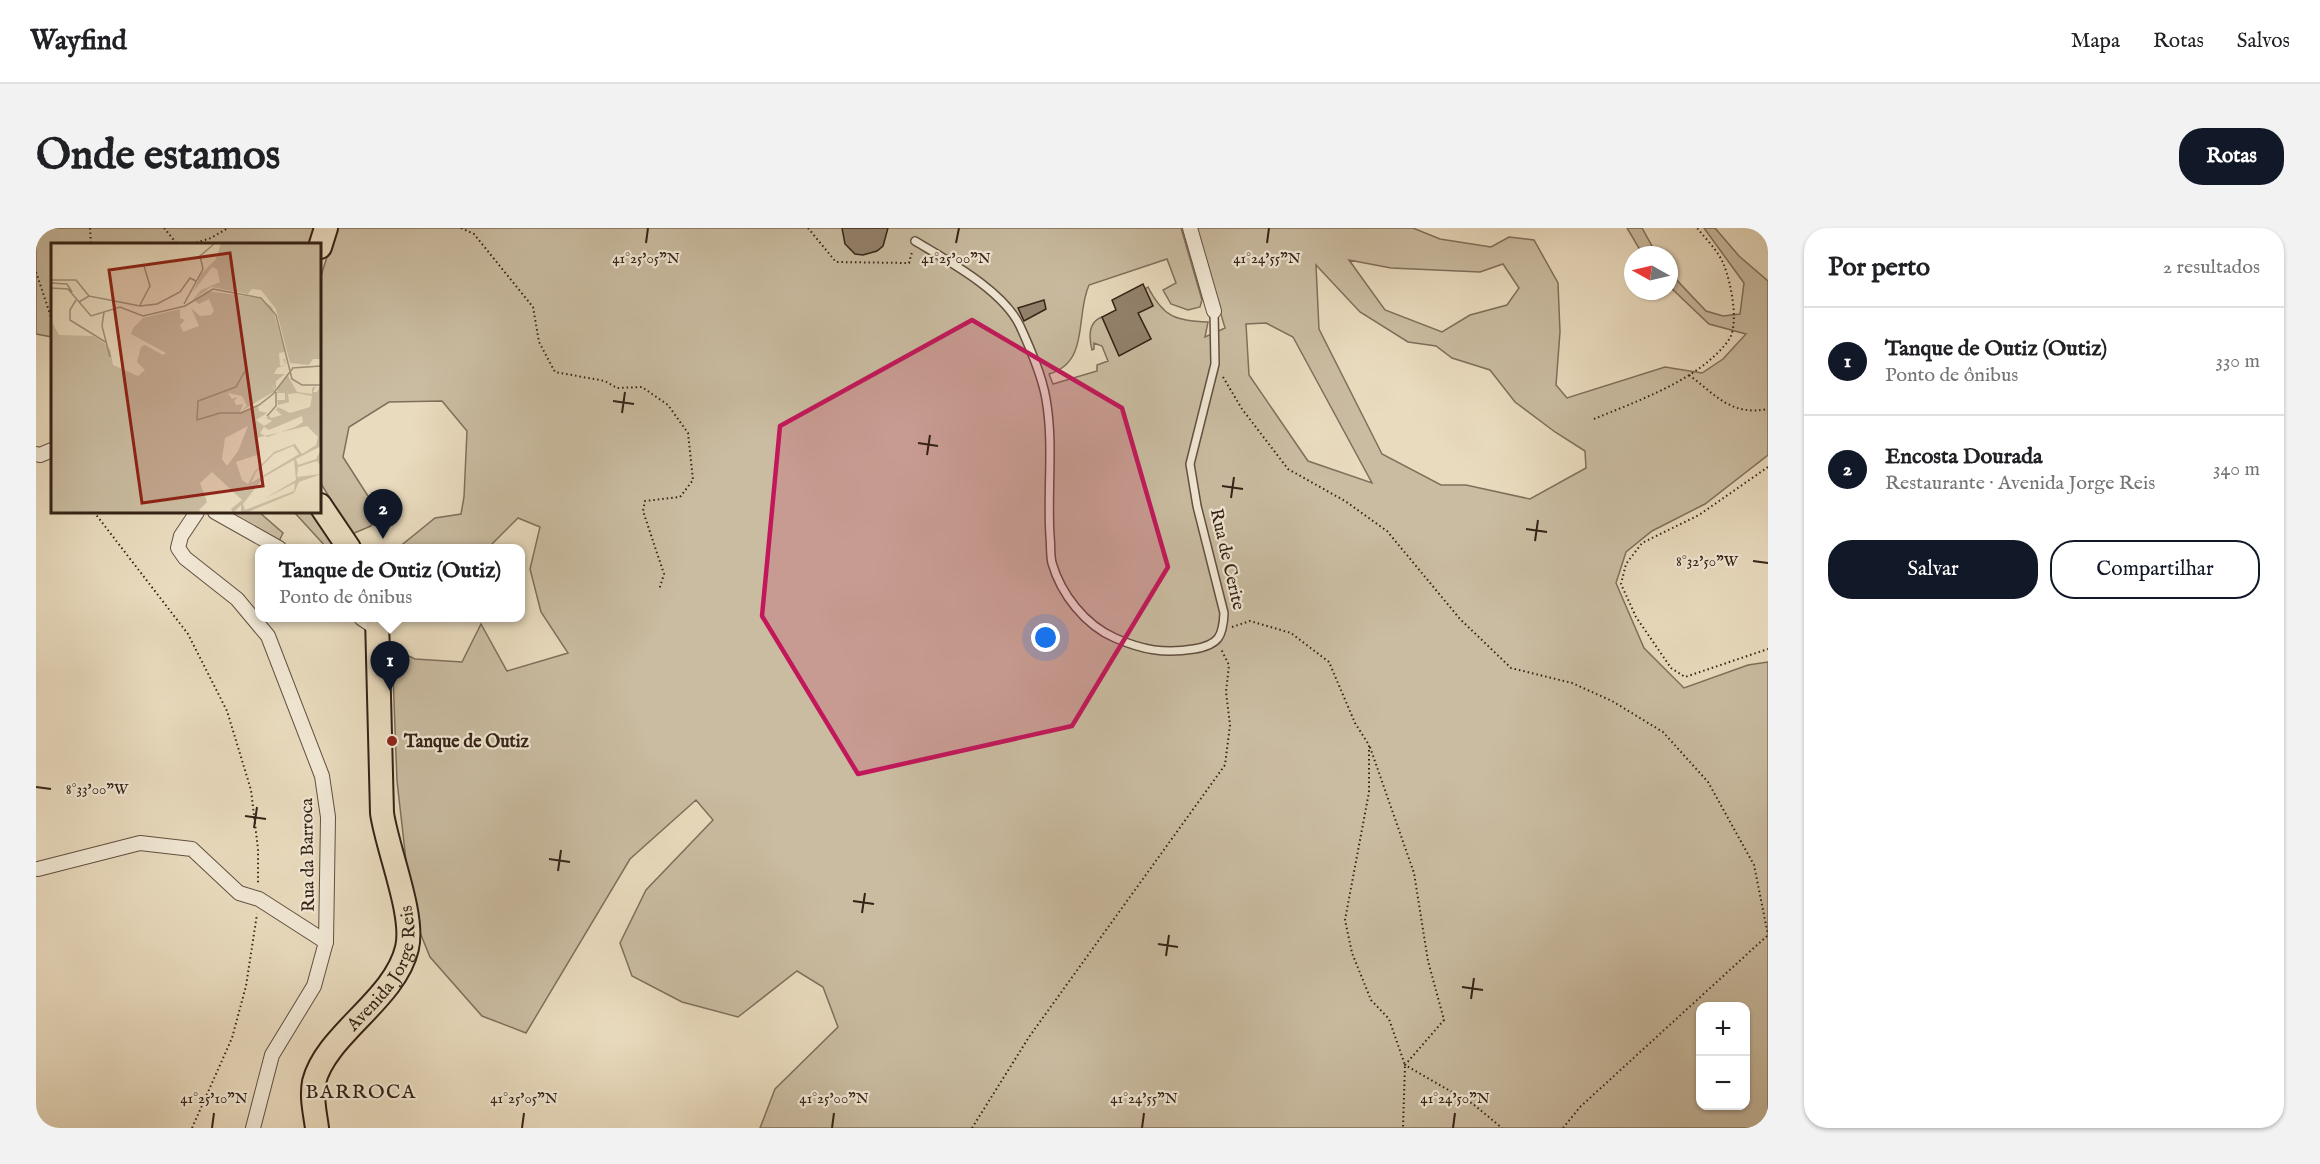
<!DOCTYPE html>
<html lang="pt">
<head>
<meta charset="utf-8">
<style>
	:root { --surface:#fff; --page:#f2f2f2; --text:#202124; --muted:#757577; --line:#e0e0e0; --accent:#111827 }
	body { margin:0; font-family:"IM FELL English",serif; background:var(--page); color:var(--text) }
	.controls { position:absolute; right:18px; bottom:18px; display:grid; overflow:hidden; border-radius:12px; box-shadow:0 2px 4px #0004 }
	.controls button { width:54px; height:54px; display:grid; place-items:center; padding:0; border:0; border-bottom:2px solid var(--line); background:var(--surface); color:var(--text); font:30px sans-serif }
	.compass { position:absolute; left:1588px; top:18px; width:54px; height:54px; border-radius:50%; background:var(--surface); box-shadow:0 2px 4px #0004; rotate:278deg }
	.you { position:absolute; left:1010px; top:410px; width:21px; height:21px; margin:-15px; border:4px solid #fff; border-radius:50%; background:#1a73e8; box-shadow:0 0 0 9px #1a73e833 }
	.badge { display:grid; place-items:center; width:39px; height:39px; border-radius:50%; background:var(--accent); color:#fff; font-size:20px; font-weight:700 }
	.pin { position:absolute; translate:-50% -50px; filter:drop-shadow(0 2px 3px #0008) }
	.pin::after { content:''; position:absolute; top:32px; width:21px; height:18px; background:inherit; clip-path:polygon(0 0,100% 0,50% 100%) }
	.popup { position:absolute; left:219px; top:316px; width:270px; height:78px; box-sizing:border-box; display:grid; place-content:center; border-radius:12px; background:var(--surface); filter:drop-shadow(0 2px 4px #0005); font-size:20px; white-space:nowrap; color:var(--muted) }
	.popup b { font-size:22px; color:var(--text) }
	.popup::after { content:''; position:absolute; left:50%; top:100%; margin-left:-12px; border:12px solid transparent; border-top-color:var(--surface) }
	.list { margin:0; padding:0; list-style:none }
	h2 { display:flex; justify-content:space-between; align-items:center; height:78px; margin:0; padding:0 24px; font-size:26px }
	h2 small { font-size:20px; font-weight:400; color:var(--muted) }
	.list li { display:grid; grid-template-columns:39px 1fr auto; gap:18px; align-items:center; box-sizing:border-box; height:108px; padding:0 24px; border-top:2px solid var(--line) }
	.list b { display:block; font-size:22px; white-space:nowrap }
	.list p { margin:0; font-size:20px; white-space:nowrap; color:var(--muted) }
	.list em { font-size:20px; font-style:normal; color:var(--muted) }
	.actions { display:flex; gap:12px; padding:18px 24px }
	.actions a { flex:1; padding:14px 0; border:2px solid var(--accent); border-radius:24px; text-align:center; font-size:21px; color:var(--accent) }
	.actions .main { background:var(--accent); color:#fff }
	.map { position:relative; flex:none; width:1732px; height:900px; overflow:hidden; border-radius:24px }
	header { display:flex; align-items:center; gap:36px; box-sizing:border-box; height:84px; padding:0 30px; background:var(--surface); border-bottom:2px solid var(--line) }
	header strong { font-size:28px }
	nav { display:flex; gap:33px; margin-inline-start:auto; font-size:21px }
	.intro { display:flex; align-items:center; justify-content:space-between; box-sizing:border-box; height:144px; padding:0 36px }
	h1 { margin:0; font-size:42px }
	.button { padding:15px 27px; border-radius:24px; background:var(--accent); color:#fff; font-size:21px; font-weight:700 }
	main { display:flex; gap:36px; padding:0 36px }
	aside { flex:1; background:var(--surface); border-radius:24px; box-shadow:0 2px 4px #0004 }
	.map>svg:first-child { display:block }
	.green { fill:#cabca1; stroke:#806f5c; stroke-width:1.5; fill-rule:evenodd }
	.building { fill:#93826d; stroke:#352216; stroke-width:1.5 }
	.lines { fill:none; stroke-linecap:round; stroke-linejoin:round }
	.lane-casing { stroke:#625040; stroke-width:10 }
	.street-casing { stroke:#625040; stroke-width:16 }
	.primary-casing { stroke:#352216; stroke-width:26 }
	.path { stroke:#352216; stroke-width:2; stroke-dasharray:1.5 3; stroke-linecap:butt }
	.lane { stroke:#f1e8d5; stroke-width:7 }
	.street { stroke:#f1e8d5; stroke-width:14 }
	.primary { stroke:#e9dbbe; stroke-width:22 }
	.marked { fill:#c2185b; fill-opacity:0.2; stroke:#c2185b; stroke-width:4.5; stroke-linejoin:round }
	.ticks { fill:none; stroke:#352216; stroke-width:2 }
	.poi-dot { fill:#8f2418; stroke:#f1e8d5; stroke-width:2 }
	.labels { text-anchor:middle; stroke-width:4.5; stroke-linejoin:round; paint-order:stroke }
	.street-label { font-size:18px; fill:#352216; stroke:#f1e8d5 }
	.poi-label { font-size:18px; font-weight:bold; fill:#352216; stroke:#f1e8d5; text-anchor:start }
	.neighbourhood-label { font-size:20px; letter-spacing:1.5px; fill:#352216; stroke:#f1e8d5 }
	.inset-road { fill:none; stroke:#a1917b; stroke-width:1.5 }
	.view { fill:#8f2418; fill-opacity:0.15; stroke:#8f2418; stroke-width:3 }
	.inset-edge { fill:none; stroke:#352216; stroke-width:3 }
	.ticks-label { font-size:15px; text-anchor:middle; fill:#352216; stroke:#f1e8d5; stroke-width:4.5; stroke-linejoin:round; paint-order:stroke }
</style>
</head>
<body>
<header>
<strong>Wayfind</strong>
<nav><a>Mapa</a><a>Rotas</a><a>Salvos</a></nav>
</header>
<div class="intro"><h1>Onde estamos</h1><a class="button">Rotas</a></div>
<main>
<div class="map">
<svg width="1732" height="900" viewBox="0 0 1732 900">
	<rect width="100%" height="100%" fill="#e9dbbe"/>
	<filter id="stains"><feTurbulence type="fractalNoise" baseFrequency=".00333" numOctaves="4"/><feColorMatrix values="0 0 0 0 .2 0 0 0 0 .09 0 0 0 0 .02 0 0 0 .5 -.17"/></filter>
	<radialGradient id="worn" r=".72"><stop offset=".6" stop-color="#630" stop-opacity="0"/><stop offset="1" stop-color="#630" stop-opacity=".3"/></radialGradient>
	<!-- green -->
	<g class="green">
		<polygon points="0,0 282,0 276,16 16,16 16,109 0,106"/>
		<path d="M 300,0 L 1145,0 L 1166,72 L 1164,79 L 1152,82 L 1135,76 L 1127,62 L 1140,55 L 1131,31 L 1053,57 C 1039,88 1054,134 1013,146 L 1017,156 L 1061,143 L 1061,137 L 1072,133 L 1066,118 L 1058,115 L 1058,121 L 1056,122 C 1053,110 1052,94 1066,89 L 1083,127 L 1115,111 L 1102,85 L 1117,78 L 1109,61 L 1112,59 C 1127,89 1140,93 1172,94 L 1169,109 L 1189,100 L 1160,0 L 1377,0 L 1404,11 L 1455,19 L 1473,9 L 1498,12 L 1522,55 L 1524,104 L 1520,157 L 1531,170 L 1629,139 L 1666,145 L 1687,131 L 1710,106 L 1673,96 L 1633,58 L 1633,44 L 1670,83 L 1687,88 L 1704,86 L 1708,55 L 1668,0 L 1679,0 L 1703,28 L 1732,53 L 1732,227 L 1669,276 L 1616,303 L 1590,324 L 1580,355 L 1608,420 L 1648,460 L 1712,437 L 1732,434 L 1732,900 L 724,900 L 739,861 L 802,799 L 787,759 L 761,743 L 702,789 L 646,774 L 596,748 L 584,715 L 610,662 L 677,592 L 660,572 L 594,631 L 490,805 L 446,788 L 394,729 L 383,702 L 372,650 L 361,553 L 356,420 L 379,431 L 426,434 L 445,396 L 471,443 L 532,425 L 505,384 L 494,341 L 504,299 L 482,290 L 452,320 L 362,320 L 399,290 L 425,286 L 428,269 L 431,203 L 406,173 L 353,174 L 313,199 L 307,229 L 339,279 L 335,298 L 316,306 L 284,254 L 284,51 ZM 1313,32 L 1355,40 L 1444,44 L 1467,36 L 1483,60 L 1471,77 L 1434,87 L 1406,104 L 1349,82 ZM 1280,37 L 1324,84 L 1372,114 L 1400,118 L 1416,130 L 1454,142 L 1479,174 L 1519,204 L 1549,223 L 1550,240 L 1494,271 L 1430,257 L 1405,257 L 1346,226 L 1283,101 ZM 1230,95 L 1257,109 L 1336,255 L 1272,233 L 1213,147 L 1210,96 ZM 1664,778 L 1710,778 L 1710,878 L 1664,878 Z"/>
		<polygon points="1591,0 1606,0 1621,27 1607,27"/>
		<polygon points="191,284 223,284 247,305 243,313"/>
		<polygon points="258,284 278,284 304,320 291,320"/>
	</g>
	<!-- building -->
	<g class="building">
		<polygon points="806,0 852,0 847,18 841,23 827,27 819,26 809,16"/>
		<polygon points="1107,56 1117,78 1102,85 1115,111 1083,128 1066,89 1080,82 1076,72"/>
		<polygon points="1008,72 1010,81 988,93 982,80"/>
	</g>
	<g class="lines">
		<!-- lane casing -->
		<g class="lane-casing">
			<path id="lane" d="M 879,13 C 912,33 967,62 984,98 C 994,120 1006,147 1010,171 C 1018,216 1011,263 1014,308 C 1015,316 1014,327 1016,335 C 1025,366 1049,397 1079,410 C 1107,422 1128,426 1158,421 C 1183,417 1187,408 1188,385 L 1161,278 L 1154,236 L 1179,136 L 1178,83"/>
		</g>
		<!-- street casing -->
		<g class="street-casing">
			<g id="street">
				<polyline points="1154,0 1178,83"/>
				<polyline points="0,226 4,227 16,222"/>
				<polyline points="161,284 145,308 142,320 149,330 201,371 232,408 286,548 292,589 290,714 278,758 236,827 217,900"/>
				<polyline points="179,284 243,320"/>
				<polyline points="325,390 343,402"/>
				<polyline points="2,641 104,615 156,621 203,665 223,671 290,714"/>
			</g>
		</g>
		<!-- primary casing -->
		<g class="primary-casing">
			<g id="primary">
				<polyline points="284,19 290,0"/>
				<polyline points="284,277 313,320"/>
				<path id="s1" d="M 281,900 C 279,885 275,869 278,854 C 290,806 359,772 371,720 C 379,687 351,621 346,585 L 341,390"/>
			</g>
		</g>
		<!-- path -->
		<g class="path">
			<polyline points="54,0 55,16"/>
			<polyline points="128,0 141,16"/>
			<polyline points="425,0 438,6 497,79 503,114 519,144 569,153 581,160 606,159 632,177 652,205 657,252 644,269 609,273 607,283 628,346 623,362"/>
			<polyline points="772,0 800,34 873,35 876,24"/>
			<polyline points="156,16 175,10 192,0"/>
			<polyline points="0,44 16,92"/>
			<path d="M 1653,147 C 1681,168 1695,188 1732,181"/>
			<polyline points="1187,149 1206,181 1252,241 1309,273 1351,303 1424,391 1475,440 1536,455 1576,473 1627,504 1672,554 1718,637 1732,707"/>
			<path d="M 1558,191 C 1601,173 1663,152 1692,113 C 1704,98 1695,55 1688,37 C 1683,24 1670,11 1661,0"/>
			<polyline points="1732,239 1663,287 1606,315 1590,336 1585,356 1600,389 1635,440 1649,449 1732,421"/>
			<polyline points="58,284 152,406 191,483 215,562 222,621 222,656"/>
			<polyline points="1196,399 1214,393 1255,405 1293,434 1319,495 1333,517 1333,564 1309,692 1316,725 1335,772 1353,791 1369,837 1367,900"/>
			<polyline points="1334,519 1378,645 1392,733 1408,792 1369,837 1437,876 1466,900"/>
			<polyline points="156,900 196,810 210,758 221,686"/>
			<polyline points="936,900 993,809 1189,537 1194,497 1190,464 1193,437 1185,421"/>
			<polyline points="1527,900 1544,879 1732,707"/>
		</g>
		<!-- lane -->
		<use href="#lane" class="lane"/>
		<!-- street -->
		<use href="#street" class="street"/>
		<!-- primary -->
		<use href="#primary" class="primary"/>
	</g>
	<!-- marked area -->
	<path class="marked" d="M 936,92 L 1086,180 L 1132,339 L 1036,498 L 822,546 L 726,388 L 744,198 Z"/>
	<!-- ticks -->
	<path class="ticks" d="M 610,15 L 612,0M 920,15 L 923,0M 1231,15 L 1233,0M 577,173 L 598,176M 586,185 L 589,164M 882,215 L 902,218M 891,227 L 894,207M 1186,258 L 1207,261M 1195,270 L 1198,249M 1490,301 L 1511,304M 1499,313 L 1502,292M 1717,333 L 1732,335M 0,559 L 15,561M 209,588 L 230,591M 218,600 L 221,579M 513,631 L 534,634M 522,643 L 525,622M 817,673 L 838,676M 826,685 L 829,665M 1122,716 L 1142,719M 1130,728 L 1133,707M 1426,759 L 1447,762M 1435,771 L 1438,750M 176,900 L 178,885M 486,900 L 488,885M 796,900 L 798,885M 1106,900 L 1108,885M 1417,900 L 1419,885"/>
	<!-- markers -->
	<circle class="poi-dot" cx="356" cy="513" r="6"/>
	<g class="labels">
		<!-- street labels -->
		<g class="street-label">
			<text transform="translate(1192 331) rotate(77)" y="6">Rua de Cerite</text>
			<text transform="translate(271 627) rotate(-91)" y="6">Rua da Barroca</text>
			<text dy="6" stroke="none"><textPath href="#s1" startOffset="183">Avenida Jorge Reis</textPath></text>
		</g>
		<!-- poi labels -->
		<g class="poi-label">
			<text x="368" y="519">Tanque de Outiz</text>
		</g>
		<!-- neighbourhood labels -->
		<g class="neighbourhood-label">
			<text x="325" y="870">BARROCA</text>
		</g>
	</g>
	<!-- overview -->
	<g transform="translate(15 15)">
		<rect width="270" height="270" fill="#e9dbbe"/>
		<path d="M 170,0 L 270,0 L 270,116 L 262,116 L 258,122 L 239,120 L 225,66 L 210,47 L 201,46 L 197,51 L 160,44 L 141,58 L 150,47 L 169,39 L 166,26 L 161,24 L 142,49 L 150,31 L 165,16 ZM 156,48 L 208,55 L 221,64 L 234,109 L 228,110 L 229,123 L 235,122 L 232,116 L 234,116 L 235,122 L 226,125 L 223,131 L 234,131 L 225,138 L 225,147 L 221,142 L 224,148 L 190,168 L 196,163 L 191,153 L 177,150 L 181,156 L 187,154 L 183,158 L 185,162 L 192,161 L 189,169 L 207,163 L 208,168 L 216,170 L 205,177 L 213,183 L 221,178 L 215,175 L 218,172 L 220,175 L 231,172 L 225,167 L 221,172 L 227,164 L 239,170 L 259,164 L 261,153 L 246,150 L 237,151 L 238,159 L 227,162 L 226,157 L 234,157 L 234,150 L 226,150 L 227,145 L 236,131 L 246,149 L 261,151 L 261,145 L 265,143 L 262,149 L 266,149 L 269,143 L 270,203 L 245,216 L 247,222 L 265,216 L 270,207 L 270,223 L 266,218 L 247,224 L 246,234 L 270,231 L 248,239 L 243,250 L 197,269 L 190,270 L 190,262 L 182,270 L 180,266 L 191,257 L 161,229 L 149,240 L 156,259 L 148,267 L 152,270 L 0,270 L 0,77 L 8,92 L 42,93 L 53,100 L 59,106 L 62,122 L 87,133 L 94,127 L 86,119 L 90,104 L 94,102 L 112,112 L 115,110 L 80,91 L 82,85 L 92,75 L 129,66 L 129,75 L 134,77 L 129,82 L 132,89 L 148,83 L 140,65 L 149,73 L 160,72 L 163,68 L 158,56 L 148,61 L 144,58 ZM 251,173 L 252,179 L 244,184 L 216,194 L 209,190 L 213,184 L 218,187 ZM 197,183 L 187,208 L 176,223 L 171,216 L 174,195 ZM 256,183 L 267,194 L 265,202 L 251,211 L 244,201 L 223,209 L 204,228 L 197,241 L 191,237 L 185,219 L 206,212 L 205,195 ZM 242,203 L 248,211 L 200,240 L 205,229 L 223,211 ZM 243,217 L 245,237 L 213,256 L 244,240 L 243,248 L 194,267 L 192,261 L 213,234 Z" fill="#cabca1" fill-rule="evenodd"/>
		<path class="inset-road" d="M 0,37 L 25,37 L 38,53M 0,40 L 16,41 L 21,49M 0,45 L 17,46 L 40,73 L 69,64 L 92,73 L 134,63 L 162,46 L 210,55 L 225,72 L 241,136 L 251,142 L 270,142M 25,57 L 19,67 L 19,77 L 56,100M 28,59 L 38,53 L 89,63 L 106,61 L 129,49 L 139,35 L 145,38M 133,61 L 152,26 L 149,13 L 164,0M 89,62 L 99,43 L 93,23M 53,69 L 51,83 L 59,114M 241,125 L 270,123M 194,128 L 185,144 L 147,158 L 146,177 L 169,170 L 190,170 L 208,162 L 222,151 L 242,125M 216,173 L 225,163 L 225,149"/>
		<path class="view" d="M 179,10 L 212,243 L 91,260 L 58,27 Z"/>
		<rect width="270" height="270" class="inset-edge"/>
	</g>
	<g class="ticks-label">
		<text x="610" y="35">41°25'05"N</text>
		<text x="920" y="35">41°25'00"N</text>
		<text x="1231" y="35">41°24'55"N</text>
		<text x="1671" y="338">8°32'50"W</text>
		<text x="61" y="566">8°33'00"W</text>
		<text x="178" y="875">41°25'10"N</text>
		<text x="488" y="875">41°25'05"N</text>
		<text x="798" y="875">41°25'00"N</text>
		<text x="1108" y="875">41°24'55"N</text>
		<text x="1419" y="875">41°24'50"N</text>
	</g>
	<rect width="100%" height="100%" filter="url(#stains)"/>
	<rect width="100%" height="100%" fill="url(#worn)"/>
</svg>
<div class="controls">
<button>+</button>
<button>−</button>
</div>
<svg class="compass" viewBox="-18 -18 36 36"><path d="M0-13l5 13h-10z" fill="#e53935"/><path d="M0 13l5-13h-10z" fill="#757577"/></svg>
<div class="you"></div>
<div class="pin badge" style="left:354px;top:463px">1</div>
<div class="popup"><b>Tanque de Outiz (Outiz)</b>Ponto de ônibus</div>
<div class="pin badge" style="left:347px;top:311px">2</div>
</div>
<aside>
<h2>Por perto<small>2 resultados</small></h2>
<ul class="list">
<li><span class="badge">1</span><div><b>Tanque de Outiz (Outiz)</b><p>Ponto de ônibus</p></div><em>330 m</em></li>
<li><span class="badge">2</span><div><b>Encosta Dourada</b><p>Restaurante · Avenida Jorge Reis</p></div><em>340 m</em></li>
</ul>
<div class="actions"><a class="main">Salvar</a><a>Compartilhar</a></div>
</aside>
</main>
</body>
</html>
